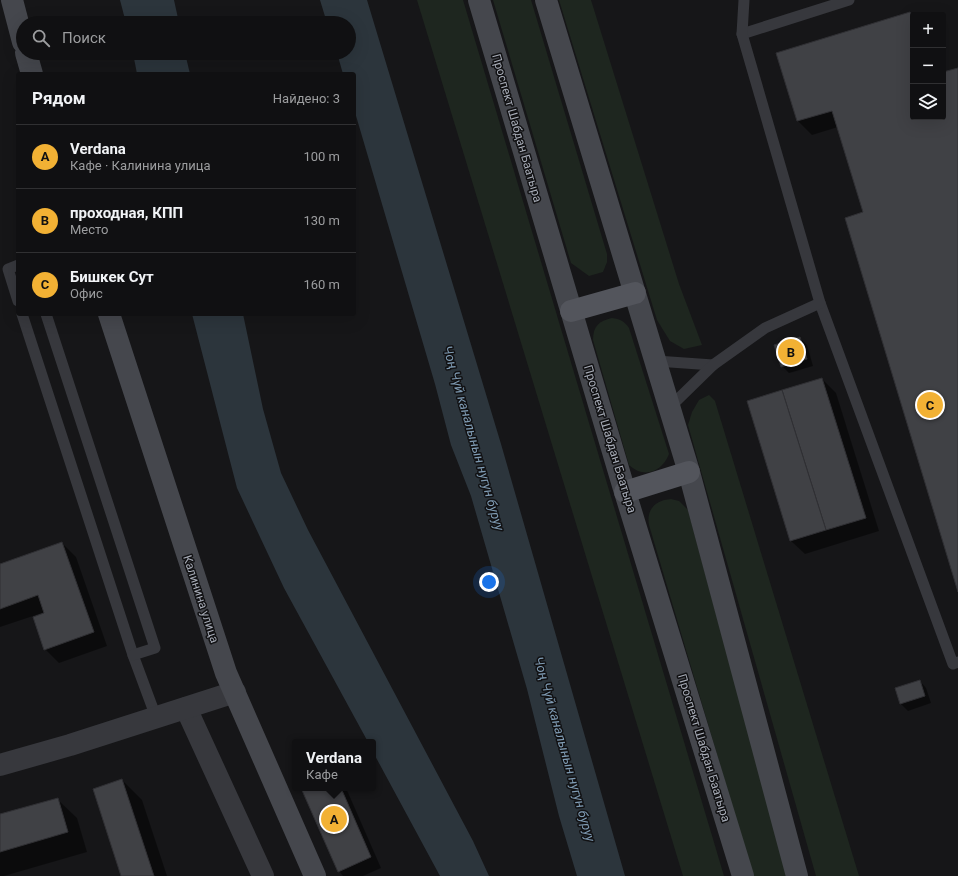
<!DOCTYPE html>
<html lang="ru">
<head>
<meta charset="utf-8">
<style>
	:root { --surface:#101012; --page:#1e1e20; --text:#f1f3f6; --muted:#9c9d9f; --line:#303032; --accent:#f2b134 }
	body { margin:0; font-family:Roboto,sans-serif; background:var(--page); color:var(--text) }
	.controls { position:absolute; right:12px; top:12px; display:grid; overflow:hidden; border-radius:4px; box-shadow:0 4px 16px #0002 }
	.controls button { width:36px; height:36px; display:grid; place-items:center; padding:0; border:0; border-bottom:1px solid var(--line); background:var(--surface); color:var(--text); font:20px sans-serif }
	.you { position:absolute; left:489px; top:582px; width:14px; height:14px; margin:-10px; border:3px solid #fff; border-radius:50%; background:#1a73e8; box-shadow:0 0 0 6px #1a73e833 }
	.badge { display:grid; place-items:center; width:26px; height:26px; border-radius:50%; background:var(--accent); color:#111; font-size:13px; font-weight:700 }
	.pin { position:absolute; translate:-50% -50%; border:2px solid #fff; box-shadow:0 1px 4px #0006 }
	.popup { position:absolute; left:292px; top:739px; width:84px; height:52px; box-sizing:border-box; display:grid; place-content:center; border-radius:4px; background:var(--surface); filter:drop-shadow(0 1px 3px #0005); font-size:13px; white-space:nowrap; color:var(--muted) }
	.popup b { font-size:15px; color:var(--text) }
	.popup::after { content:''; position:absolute; left:50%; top:100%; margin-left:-8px; border:8px solid transparent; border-top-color:var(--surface) }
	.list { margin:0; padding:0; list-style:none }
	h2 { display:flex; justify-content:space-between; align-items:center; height:52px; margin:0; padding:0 16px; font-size:17px }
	h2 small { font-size:13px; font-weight:400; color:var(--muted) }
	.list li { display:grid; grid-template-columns:26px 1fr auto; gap:12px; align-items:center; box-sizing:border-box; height:64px; padding:0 16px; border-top:1px solid var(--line) }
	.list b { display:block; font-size:15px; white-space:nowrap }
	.list p { margin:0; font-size:13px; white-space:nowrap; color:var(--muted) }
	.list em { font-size:13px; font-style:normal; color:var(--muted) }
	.icon { flex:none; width:22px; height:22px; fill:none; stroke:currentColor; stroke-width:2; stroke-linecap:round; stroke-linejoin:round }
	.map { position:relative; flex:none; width:958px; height:876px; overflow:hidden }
	.search { position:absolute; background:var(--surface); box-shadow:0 4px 16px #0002; left:16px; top:16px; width:340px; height:44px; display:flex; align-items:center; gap:10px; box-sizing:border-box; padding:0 14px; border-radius:22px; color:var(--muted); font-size:15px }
	.panel { position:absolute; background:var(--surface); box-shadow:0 4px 16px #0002; left:16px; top:72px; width:340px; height:244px; border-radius:4px }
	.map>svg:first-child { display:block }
	.green { fill:#1e261f }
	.water { fill:#2c353c }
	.shadow { fill:#0007 }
	.building { fill:#404145; stroke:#303034 }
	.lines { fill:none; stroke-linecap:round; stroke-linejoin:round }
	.lane { stroke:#37383d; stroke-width:11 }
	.street { stroke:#37383d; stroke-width:22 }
	.secondary { stroke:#45474d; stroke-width:22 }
	.primary { stroke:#53555c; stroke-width:22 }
	.labels { text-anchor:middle; stroke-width:3; stroke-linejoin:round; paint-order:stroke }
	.street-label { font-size:12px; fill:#a8adb8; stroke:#111113 }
	.water-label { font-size:13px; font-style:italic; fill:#7f9bb3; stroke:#111113 }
</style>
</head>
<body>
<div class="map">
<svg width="958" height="876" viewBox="0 0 958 876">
	<rect width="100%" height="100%" fill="#161618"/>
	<!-- green -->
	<g class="green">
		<polygon points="417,0 463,0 724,876 683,876"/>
		<polygon points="493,0 531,0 607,254 607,262 603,272 589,276 571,263"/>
		<polygon points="559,0 591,0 679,284 702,345 684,349 670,341 657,320"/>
		<path d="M 612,318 C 620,319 624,321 629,328 L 669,454 C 662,472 644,479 629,465 L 593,340 C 593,326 599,321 612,318 Z"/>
		<polygon points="709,395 715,401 859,876 816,876 688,425 692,412 699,400"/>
		<path d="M 671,499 L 679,501 L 688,510 L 787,876 L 753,876 L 649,525 C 646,509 656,500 671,499 Z"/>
	</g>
	<!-- water -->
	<g class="water">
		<polygon points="120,0 174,0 179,23 126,23"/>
		<polygon points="320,0 367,0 501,444 625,876 577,876 559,816 527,689 471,496 451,445 435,384 354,109 354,74 343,74 337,53 349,53 349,23 327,23"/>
		<polygon points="133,53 185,53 190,74 137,74"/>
		<polygon points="192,314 243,314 263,409 281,473 308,530 473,841 489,876 440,876 373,752 373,742 368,742 284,588 237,488"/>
	</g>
	<!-- shadow -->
	<g class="shadow">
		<polygon points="910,13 913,16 913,117 943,117 943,73 958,69 958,589 864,213 838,127 812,135 798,121 777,53"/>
		<polygon points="800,338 807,345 813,366 789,373 782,366"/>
		<polygon points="822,379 836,393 879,531 805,554 791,541 749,401"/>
		<polygon points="62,543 76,557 107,646 59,663 45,649 45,612 0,627 0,565"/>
		<polygon points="920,681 926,688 931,703 908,711 901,704"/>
		<polygon points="122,780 142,800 167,876 122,876"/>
		<polygon points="303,788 346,788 381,868 363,876 343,876 339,871"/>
		<polygon points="57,799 77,818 87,852 4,876 0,876 0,815"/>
	</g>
	<!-- building -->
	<g class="building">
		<polygon points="910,12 913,21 913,117 943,117 943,72 958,68 958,592 845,218 863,212 832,111 797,121 776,53"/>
		<polygon points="800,337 807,359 781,367 774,345"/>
		<polygon points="822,378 866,518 826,530 782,390"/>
		<polygon points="782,390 826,530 790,541 747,401"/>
		<polygon points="62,542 94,632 44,650 33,617 44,613 38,595 0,609 0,564"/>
		<polygon points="920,680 925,696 900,704 895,688"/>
		<polygon points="122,779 154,876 121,876 93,789"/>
		<polygon points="301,788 341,788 371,857 338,872"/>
		<polygon points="58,798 68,832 0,852 0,814"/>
	</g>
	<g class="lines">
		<!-- lane -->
		<g class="lane">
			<polyline points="742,34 849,0"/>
			<polyline points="18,265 8,269 18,301"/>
			<polyline points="820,303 953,664 958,662"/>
			<polyline points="22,314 133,655 156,717"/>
			<polyline points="46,314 155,648 133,655"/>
			<polyline points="656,361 713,365"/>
			<polyline points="670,407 713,365 765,328 820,303 742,34 744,0"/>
		</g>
		<!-- street -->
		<g class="street">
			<polyline points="186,708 263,876"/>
			<polyline points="0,765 70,745 235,692"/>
		</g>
		<!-- secondary -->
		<g class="secondary">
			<polyline points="12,0 23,42"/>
			<polyline points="479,0 625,492 743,876"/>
			<polyline points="546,0 689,472 797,876"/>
			<polyline points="26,53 32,74"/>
			<polyline points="109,314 226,673 315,876"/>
		</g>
		<!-- primary -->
		<g class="primary">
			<polyline points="571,311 635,293"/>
			<polyline points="625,492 689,472"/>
		</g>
	</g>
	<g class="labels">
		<!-- street labels -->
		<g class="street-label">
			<text transform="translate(517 128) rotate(74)" y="4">Проспект Шабдан Баатыра</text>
			<text transform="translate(610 439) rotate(73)" y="4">Проспект Шабдан Баатыра</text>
			<text transform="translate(201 599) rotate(72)" y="4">Калинина улица</text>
			<text transform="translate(704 748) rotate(73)" y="4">Проспект Шабдан Баатыра</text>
		</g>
		<!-- water labels -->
		<g class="water-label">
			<text transform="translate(474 438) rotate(74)" y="5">Чоң Чүй каналынын нугун буруу</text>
			<text transform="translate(565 749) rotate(74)" y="5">Чоң Чүй каналынын нугун буруу</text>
		</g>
	</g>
</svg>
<div class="controls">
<button>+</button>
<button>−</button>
<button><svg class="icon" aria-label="layers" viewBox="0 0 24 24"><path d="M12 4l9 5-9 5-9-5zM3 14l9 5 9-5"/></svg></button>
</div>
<div class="you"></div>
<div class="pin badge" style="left:334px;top:819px">A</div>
<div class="popup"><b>Verdana</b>Кафе</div>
<div class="pin badge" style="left:791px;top:352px">B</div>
<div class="pin badge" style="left:930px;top:405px">C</div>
<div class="search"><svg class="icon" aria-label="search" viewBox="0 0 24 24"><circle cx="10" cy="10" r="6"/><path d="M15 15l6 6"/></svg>Поиск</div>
<section class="panel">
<h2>Рядом<small>Найдено: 3</small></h2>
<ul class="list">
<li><span class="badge">A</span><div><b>Verdana</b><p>Кафе · Калинина улица</p></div><em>100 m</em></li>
<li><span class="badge">B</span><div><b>проходная, КПП</b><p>Место</p></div><em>130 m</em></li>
<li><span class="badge">C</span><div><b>Бишкек Сут</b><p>Офис</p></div><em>160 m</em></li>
</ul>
</section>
</div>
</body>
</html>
